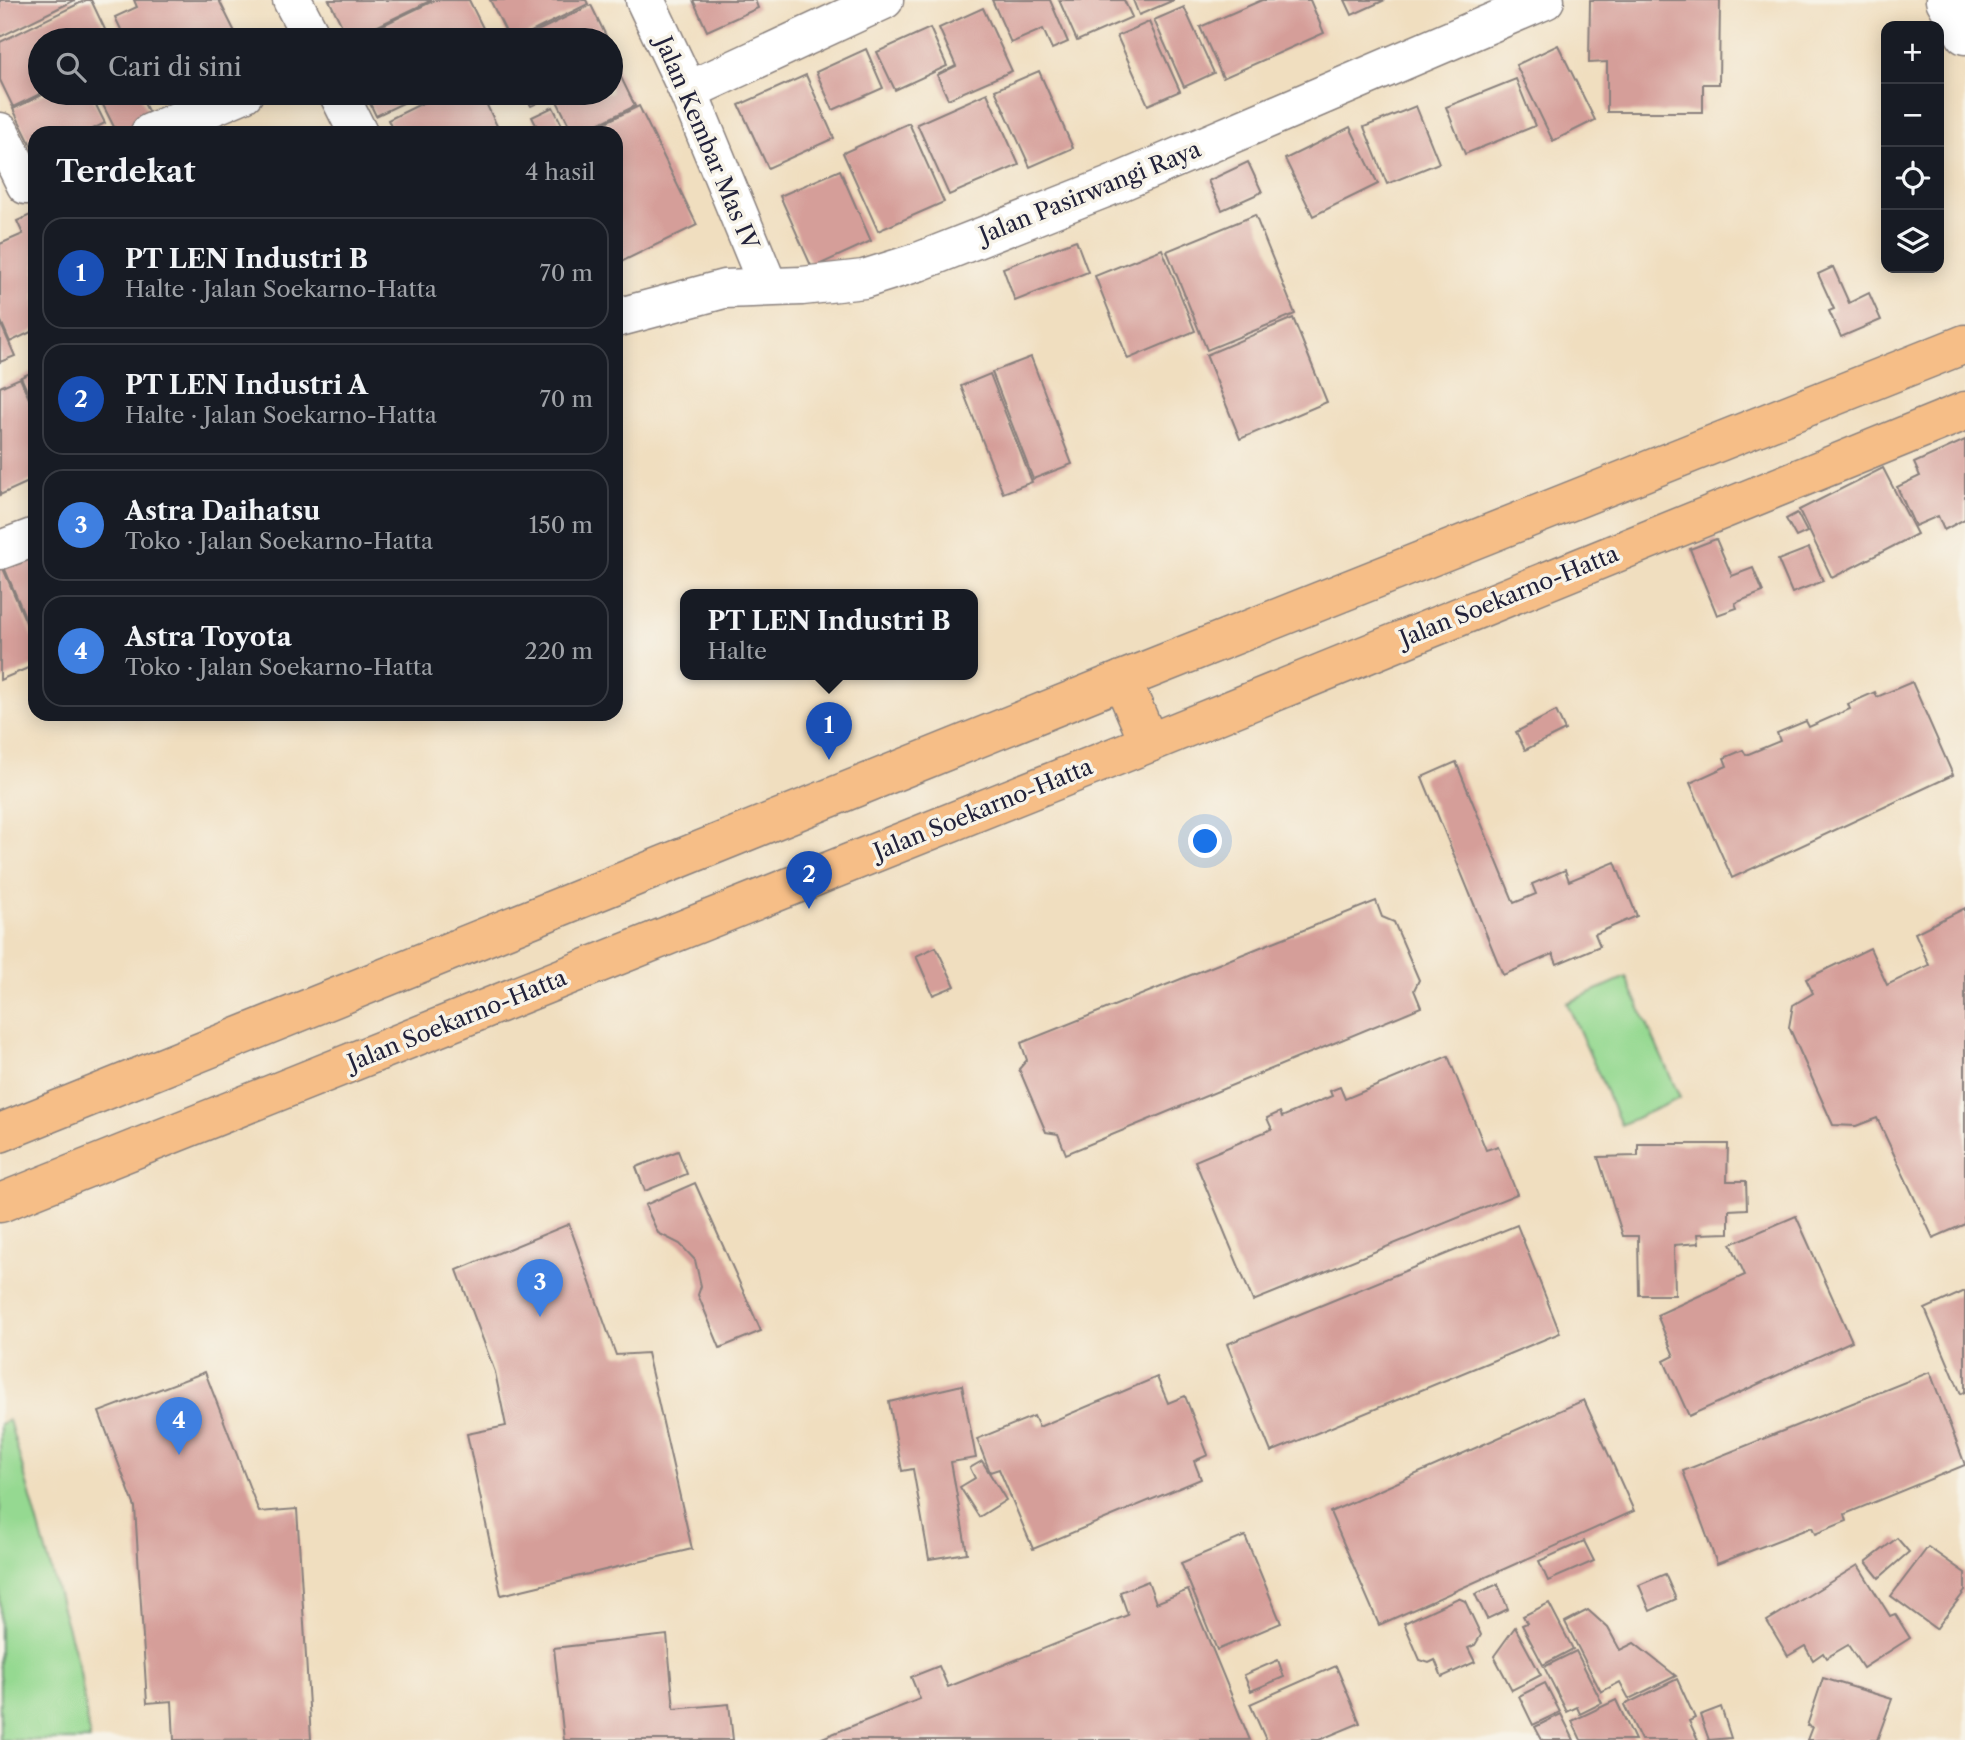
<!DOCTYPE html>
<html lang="id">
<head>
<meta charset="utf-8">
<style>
	:root { --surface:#171b24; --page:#242831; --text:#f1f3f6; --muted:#9ea1a6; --line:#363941; --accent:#8c9099 }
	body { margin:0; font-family:"Libre Caslon Text",serif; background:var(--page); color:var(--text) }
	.controls { position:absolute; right:21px; top:21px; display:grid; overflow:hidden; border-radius:14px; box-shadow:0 4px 18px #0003 }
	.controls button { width:63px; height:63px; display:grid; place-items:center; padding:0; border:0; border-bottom:2px solid var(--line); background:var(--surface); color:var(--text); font:35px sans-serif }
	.you { position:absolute; left:1206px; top:842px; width:24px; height:24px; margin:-18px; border:5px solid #fff; border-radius:50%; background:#1a73e8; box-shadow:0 0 0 10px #1a73e833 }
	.badge { display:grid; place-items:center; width:46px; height:46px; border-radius:50%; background:var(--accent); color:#fff; font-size:23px; font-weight:700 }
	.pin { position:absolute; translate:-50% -58px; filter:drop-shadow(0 2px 4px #0008) }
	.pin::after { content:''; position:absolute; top:37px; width:24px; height:21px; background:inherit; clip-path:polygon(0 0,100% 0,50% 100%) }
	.popup { position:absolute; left:680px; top:589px; width:298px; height:91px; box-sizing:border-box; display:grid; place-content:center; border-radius:14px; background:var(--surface); filter:drop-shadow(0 2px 5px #0005); font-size:23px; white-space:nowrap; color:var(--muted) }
	.popup b { font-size:26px; color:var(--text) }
	.popup::after { content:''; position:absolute; left:50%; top:100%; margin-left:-14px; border:14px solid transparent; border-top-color:var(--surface) }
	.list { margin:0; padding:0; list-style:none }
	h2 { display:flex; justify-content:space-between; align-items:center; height:91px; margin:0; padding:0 28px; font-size:30px }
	h2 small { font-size:23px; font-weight:400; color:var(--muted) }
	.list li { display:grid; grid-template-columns:46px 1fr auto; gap:21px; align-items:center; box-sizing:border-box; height:112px; margin:0 14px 14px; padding:0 14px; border:2px solid var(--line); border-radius:21px }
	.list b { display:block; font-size:26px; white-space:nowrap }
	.list p { margin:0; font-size:23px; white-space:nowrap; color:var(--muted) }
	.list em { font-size:23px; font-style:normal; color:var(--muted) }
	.icon { flex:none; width:38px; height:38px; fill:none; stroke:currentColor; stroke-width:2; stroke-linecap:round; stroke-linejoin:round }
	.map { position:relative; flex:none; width:1965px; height:1740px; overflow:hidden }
	.search { position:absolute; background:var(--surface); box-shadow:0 4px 18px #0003; left:28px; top:28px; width:595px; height:77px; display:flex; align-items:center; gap:18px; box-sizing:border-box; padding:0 24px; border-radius:38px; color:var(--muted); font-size:26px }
	.panel { position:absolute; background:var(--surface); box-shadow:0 4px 18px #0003; left:28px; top:126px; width:595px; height:595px; border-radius:21px }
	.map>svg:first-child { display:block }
	.green { fill:#95d991; stroke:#5c7e66; stroke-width:2 }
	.building { fill:#d59e99 }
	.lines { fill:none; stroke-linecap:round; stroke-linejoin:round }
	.minor-casing { stroke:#89807d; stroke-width:41 }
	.highway-casing { stroke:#89807d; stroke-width:41 }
	.minor { stroke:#fff; stroke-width:38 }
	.highway { stroke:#f6be87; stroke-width:38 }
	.labels { text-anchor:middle; stroke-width:7; stroke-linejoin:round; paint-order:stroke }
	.street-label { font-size:23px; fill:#22223b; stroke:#f7f3e8 }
</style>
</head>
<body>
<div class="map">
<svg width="1965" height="1740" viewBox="0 0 1965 1740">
	<rect width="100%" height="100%" fill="#f7f3e8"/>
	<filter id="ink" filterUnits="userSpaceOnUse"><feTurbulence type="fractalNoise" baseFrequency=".0143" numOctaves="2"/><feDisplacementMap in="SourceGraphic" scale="14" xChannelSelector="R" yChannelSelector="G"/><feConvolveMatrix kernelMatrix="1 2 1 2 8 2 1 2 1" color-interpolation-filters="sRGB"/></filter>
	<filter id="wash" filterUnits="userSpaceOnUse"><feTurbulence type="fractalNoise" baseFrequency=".00686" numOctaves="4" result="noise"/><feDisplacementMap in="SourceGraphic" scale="28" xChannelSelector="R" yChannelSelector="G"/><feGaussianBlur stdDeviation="1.57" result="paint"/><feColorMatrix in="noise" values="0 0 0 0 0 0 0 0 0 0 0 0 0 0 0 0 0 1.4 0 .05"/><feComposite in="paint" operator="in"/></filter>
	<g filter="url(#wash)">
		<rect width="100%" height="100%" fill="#f0debf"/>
		<!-- green -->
		<g class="green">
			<polygon points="1626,977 1680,1098 1621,1125 1567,1003"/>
			<polygon points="9,1420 80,1672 90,1740 0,1740 0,1424"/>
		</g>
		<g id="blocks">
			<!-- building -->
			<g class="building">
				<polygon points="0,0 75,0 0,37"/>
				<polygon points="86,0 91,0 110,40 40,40 40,94 13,107 0,80 0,42"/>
				<polygon points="134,0 219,0 237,36 229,40 126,40 115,17 137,7"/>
				<polygon points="329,0 432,0 349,40"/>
				<polygon points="435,0 469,0 489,40 352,40"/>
				<polygon points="490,0 586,0 588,4 515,40 510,40"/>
				<polygon points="693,0 755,0 758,8 707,31"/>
				<polygon points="992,0 1050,0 1068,42 1052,49 1043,29 1011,43"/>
				<polygon points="1059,0 1124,0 1132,17 1077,41"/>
				<polygon points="1133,0 1174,0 1139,15"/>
				<polygon points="1262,0 1310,0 1324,33 1223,78 1200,27"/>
				<polygon points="1345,0 1385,0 1352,15"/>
				<polygon points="1590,0 1720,0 1719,84 1703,84 1703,112 1607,112 1607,62 1589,63"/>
				<polygon points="591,5 608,40 519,40"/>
				<polygon points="1184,7 1214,73 1184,87 1154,20"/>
				<polygon points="983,8 1012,71 948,99 937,75 956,66 939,28"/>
				<polygon points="1149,22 1180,91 1148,105 1117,36"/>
				<polygon points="930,28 947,66 895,90 877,52"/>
				<polygon points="1558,45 1595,120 1553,141 1516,65"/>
				<polygon points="611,46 619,63 615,65 635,106 580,133 573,133 554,95 531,106 524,93 611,93"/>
				<polygon points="866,49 883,88 833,110 816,72"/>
				<polygon points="1039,71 1073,148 1030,167 995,90"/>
				<polygon points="806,75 834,138 768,168 739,105"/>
				<polygon points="1516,79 1535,126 1465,154 1446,107"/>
				<polygon points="46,93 90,93 105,123 85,133 35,133 35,153 13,109"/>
				<polygon points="97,93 139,93 152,119 124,133 117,133"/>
				<polygon points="365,93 424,93 376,116"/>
				<polygon points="443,93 481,93 500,132 394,133 388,120"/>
				<polygon points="987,93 1019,165 949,195 917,124"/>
				<polygon points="639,106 697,225 623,261 616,247 616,133 583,133"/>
				<polygon points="1416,106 1439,163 1387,184 1364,127"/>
				<polygon points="553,107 566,133 540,133 532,117"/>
				<polygon points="909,123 944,202 878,231 843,153"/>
				<polygon points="1350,127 1378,184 1313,216 1285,159"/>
				<polygon points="1248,162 1262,192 1222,210 1208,181"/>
				<polygon points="840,170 871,241 812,268 780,196"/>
				<polygon points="35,213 35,330 10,342 0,319 0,244 23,234 17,221"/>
				<polygon points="1255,215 1295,314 1207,350 1167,251"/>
				<polygon points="1076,240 1088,272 1015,301 1003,268"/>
				<polygon points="1162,249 1195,331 1128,359 1095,276"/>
				<polygon points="1833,267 1849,303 1869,293 1881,320 1841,337 1829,311 1834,309 1818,274"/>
				<polygon points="1293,318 1327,402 1240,439 1206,355"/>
				<polygon points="0,322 15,356 0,362"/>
				<polygon points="1031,357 1072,464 1033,479 992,372"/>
				<polygon points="35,371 35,409 21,377"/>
				<polygon points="990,374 1032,482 1003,493 961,386"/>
				<polygon points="20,378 35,412 35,479 0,495 0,387"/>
				<polygon points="1965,440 1965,519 1944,530 1938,516 1915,526 1897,487 1920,476 1914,463"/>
				<polygon points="1883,468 1917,534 1832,578 1799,510"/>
				<polygon points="1797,513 1807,532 1796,537 1786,519"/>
				<polygon points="1716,539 1732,576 1753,568 1763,592 1735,603 1737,608 1717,615 1690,549"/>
				<polygon points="1809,548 1823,581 1792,593 1778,560"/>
				<polygon points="35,554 35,640 4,567"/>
				<polygon points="2,566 35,643 35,665 0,680 0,567"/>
				<polygon points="1912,682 1953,775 1732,878 1690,783 1727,766 1724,758 1743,750 1746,755 1780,741 1777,733 1806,721 1809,727 1850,709 1848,704 1875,692 1877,697"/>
				<polygon points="1556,711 1565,730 1525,750 1516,732"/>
				<polygon points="1456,762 1514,903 1536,894 1532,884 1565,870 1569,881 1615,862 1637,916 1595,934 1600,946 1557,964 1553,954 1503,975 1422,777"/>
				<polygon points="1376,901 1382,917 1394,922 1419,980 1414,990 1421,1007 1066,1154 1058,1134 1046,1132 1019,1069 1027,1060 1021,1043"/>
				<polygon points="1965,908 1965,1224 1933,1238 1877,1118 1856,1126 1833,1125 1789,1027 1793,1005 1813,993 1806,979 1870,948 1887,985 1929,965 1915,933"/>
				<polygon points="936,947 955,986 933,995 916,956"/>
				<polygon points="1448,1056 1486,1150 1498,1146 1517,1194 1253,1301 1195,1161 1272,1129 1267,1118 1280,1112 1282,1117 1332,1096 1330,1091 1340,1087 1345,1099"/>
				<polygon points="1638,1144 1728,1144 1727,1181 1746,1181 1747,1209 1729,1210 1729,1233 1698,1234 1699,1243 1674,1245 1675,1295 1639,1295 1638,1236 1623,1236 1598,1157 1638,1156"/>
				<polygon points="678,1151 687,1174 645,1191 636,1167"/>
				<polygon points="695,1183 761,1331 720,1348 698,1295 701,1286 695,1260 680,1244 658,1233 645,1205"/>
				<polygon points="1796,1216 1852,1341 1689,1416 1664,1361 1674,1356 1657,1315 1745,1275 1731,1244"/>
				<polygon points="569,1224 616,1355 647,1353 692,1549 501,1595 467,1434 506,1426 495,1372 457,1270"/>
				<polygon points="1517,1225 1560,1333 1271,1452 1227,1344"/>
				<polygon points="1965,1291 1965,1392 1961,1394 1925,1309"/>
				<polygon points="205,1372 259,1512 297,1509 311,1739 174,1740 172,1701 147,1703 135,1507 99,1412"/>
				<polygon points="1930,1372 1965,1465 1845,1514 1847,1521 1815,1534 1812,1527 1717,1564 1683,1471"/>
				<polygon points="1157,1377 1168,1403 1185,1396 1208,1455 1194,1461 1201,1479 1033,1549 999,1469 990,1472 977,1439 1034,1416 1039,1427"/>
				<polygon points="962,1385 976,1458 951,1462 967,1553 929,1559 913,1469 902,1471 889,1402"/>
				<polygon points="1584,1400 1634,1511 1379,1625 1330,1512"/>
				<polygon points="982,1461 1006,1500 979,1517 960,1487 975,1478 970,1468"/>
				<polygon points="1245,1536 1281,1623 1217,1650 1181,1563"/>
				<polygon points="1897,1538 1909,1552 1879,1578 1866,1562"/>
				<polygon points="1584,1541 1594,1561 1548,1581 1539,1561"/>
				<polygon points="1928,1547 1965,1573 1965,1591 1936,1629 1891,1596"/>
				<polygon points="1858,1565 1890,1616 1895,1614 1910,1638 1863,1668 1848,1645 1826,1658 1823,1653 1813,1660 1805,1646 1788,1656 1767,1621"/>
				<polygon points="1665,1574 1676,1599 1650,1611 1639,1585"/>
				<polygon points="1148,1581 1156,1603 1188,1590 1250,1740 817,1740 920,1699 911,1677 939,1666 948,1687 1128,1615 1120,1592"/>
				<polygon points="1498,1584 1508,1609 1487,1619 1475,1594"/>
				<polygon points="1458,1598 1465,1601 1481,1635 1475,1645 1468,1648 1475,1662 1442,1677 1435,1660 1429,1663 1420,1660 1404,1623"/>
				<polygon points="1549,1603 1573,1649 1543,1665 1522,1625 1527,1623 1523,1616"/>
				<polygon points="1588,1610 1608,1628 1620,1650 1634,1643 1676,1676 1629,1699 1620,1682 1601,1692 1565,1622"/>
				<polygon points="1515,1627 1541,1675 1512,1690 1494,1656"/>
				<polygon points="667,1635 674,1709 729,1704 733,1740 564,1740 554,1648"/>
				<polygon points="1576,1651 1602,1703 1580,1714 1577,1707 1567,1712 1544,1667"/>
				<polygon points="1278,1660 1284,1677 1251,1691 1244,1675"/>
				<polygon points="1336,1666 1360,1723 1319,1740 1266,1740 1250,1704"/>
				<polygon points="1823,1678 1892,1699 1877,1740 1807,1740 1812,1727 1807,1726"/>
				<polygon points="1677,1679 1695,1718 1689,1721 1698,1740 1641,1740 1624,1705"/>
				<polygon points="1545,1683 1560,1712 1533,1725 1519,1696"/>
				<polygon points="1616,1700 1635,1740 1581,1740 1572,1721"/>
				<polygon points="1721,1707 1731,1738 1709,1740 1700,1715"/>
				<polygon points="1561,1714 1574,1740 1542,1740 1535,1727"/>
			</g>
		</g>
	</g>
	<g filter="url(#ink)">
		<use href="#blocks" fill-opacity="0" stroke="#89807d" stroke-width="2"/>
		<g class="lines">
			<!-- minor casing -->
			<g class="minor-casing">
				<g id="minor">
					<polyline points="292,0 313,40"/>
					<polyline points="645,0 688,91 768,286"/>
					<polyline points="1945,0 1965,35"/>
					<polyline points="688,91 884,0"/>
					<polyline points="338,93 358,133"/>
					<polyline points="0,132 26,185"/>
					<polyline points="150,133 244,93"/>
					<polyline points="616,318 724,289 802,286 864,279 918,262 1108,187 1545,0"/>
					<polyline points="0,550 35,537"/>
				</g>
			</g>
			<!-- highway casing -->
			<g class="highway-casing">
				<g id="highway">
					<polyline points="1122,680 1149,743"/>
					<polyline points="0,1133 1122,680 1965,344"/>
					<polyline points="0,1203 1149,743 1965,411"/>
				</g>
			</g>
			<!-- minor -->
			<use href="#minor" class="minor"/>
			<!-- highway -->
			<use href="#highway" class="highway"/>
		</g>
	</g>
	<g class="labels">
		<!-- street labels -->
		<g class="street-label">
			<text transform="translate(707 143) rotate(67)" y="8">Jalan Kembar Mas IV</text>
			<text transform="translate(1090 192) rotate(-22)" y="8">Jalan Pasirwangi Raya</text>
			<text transform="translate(1509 596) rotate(-22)" y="8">Jalan Soekarno-Hatta</text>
			<text transform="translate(983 809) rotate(-22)" y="8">Jalan Soekarno-Hatta</text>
			<text transform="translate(457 1020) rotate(-22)" y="8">Jalan Soekarno-Hatta</text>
		</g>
	</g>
</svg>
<div class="controls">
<button>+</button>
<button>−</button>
<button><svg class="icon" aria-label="locate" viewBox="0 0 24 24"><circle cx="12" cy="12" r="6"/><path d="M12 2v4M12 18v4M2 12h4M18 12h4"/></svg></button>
<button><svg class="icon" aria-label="layers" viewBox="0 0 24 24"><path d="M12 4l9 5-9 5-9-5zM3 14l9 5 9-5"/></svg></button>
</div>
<div class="you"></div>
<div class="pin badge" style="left:829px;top:760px;background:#1a4fb4">1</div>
<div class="popup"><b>PT LEN Industri B</b>Halte</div>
<div class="pin badge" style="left:809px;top:909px;background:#1a4fb4">2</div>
<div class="pin badge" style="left:540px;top:1317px;background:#3f7fe0">3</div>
<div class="pin badge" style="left:179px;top:1455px;background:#3f7fe0">4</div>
<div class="search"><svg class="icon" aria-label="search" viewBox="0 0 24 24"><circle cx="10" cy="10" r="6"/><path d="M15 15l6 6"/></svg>Cari di sini</div>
<section class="panel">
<h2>Terdekat<small>4 hasil</small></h2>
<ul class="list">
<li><span class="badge" style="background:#1a4fb4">1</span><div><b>PT LEN Industri B</b><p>Halte · Jalan Soekarno-Hatta</p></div><em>70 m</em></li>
<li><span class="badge" style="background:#1a4fb4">2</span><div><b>PT LEN Industri A</b><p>Halte · Jalan Soekarno-Hatta</p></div><em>70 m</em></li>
<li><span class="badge" style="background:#3f7fe0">3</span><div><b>Astra Daihatsu</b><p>Toko · Jalan Soekarno-Hatta</p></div><em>150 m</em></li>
<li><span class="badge" style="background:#3f7fe0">4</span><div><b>Astra Toyota</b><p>Toko · Jalan Soekarno-Hatta</p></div><em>220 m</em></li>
</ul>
</section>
</div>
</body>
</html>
